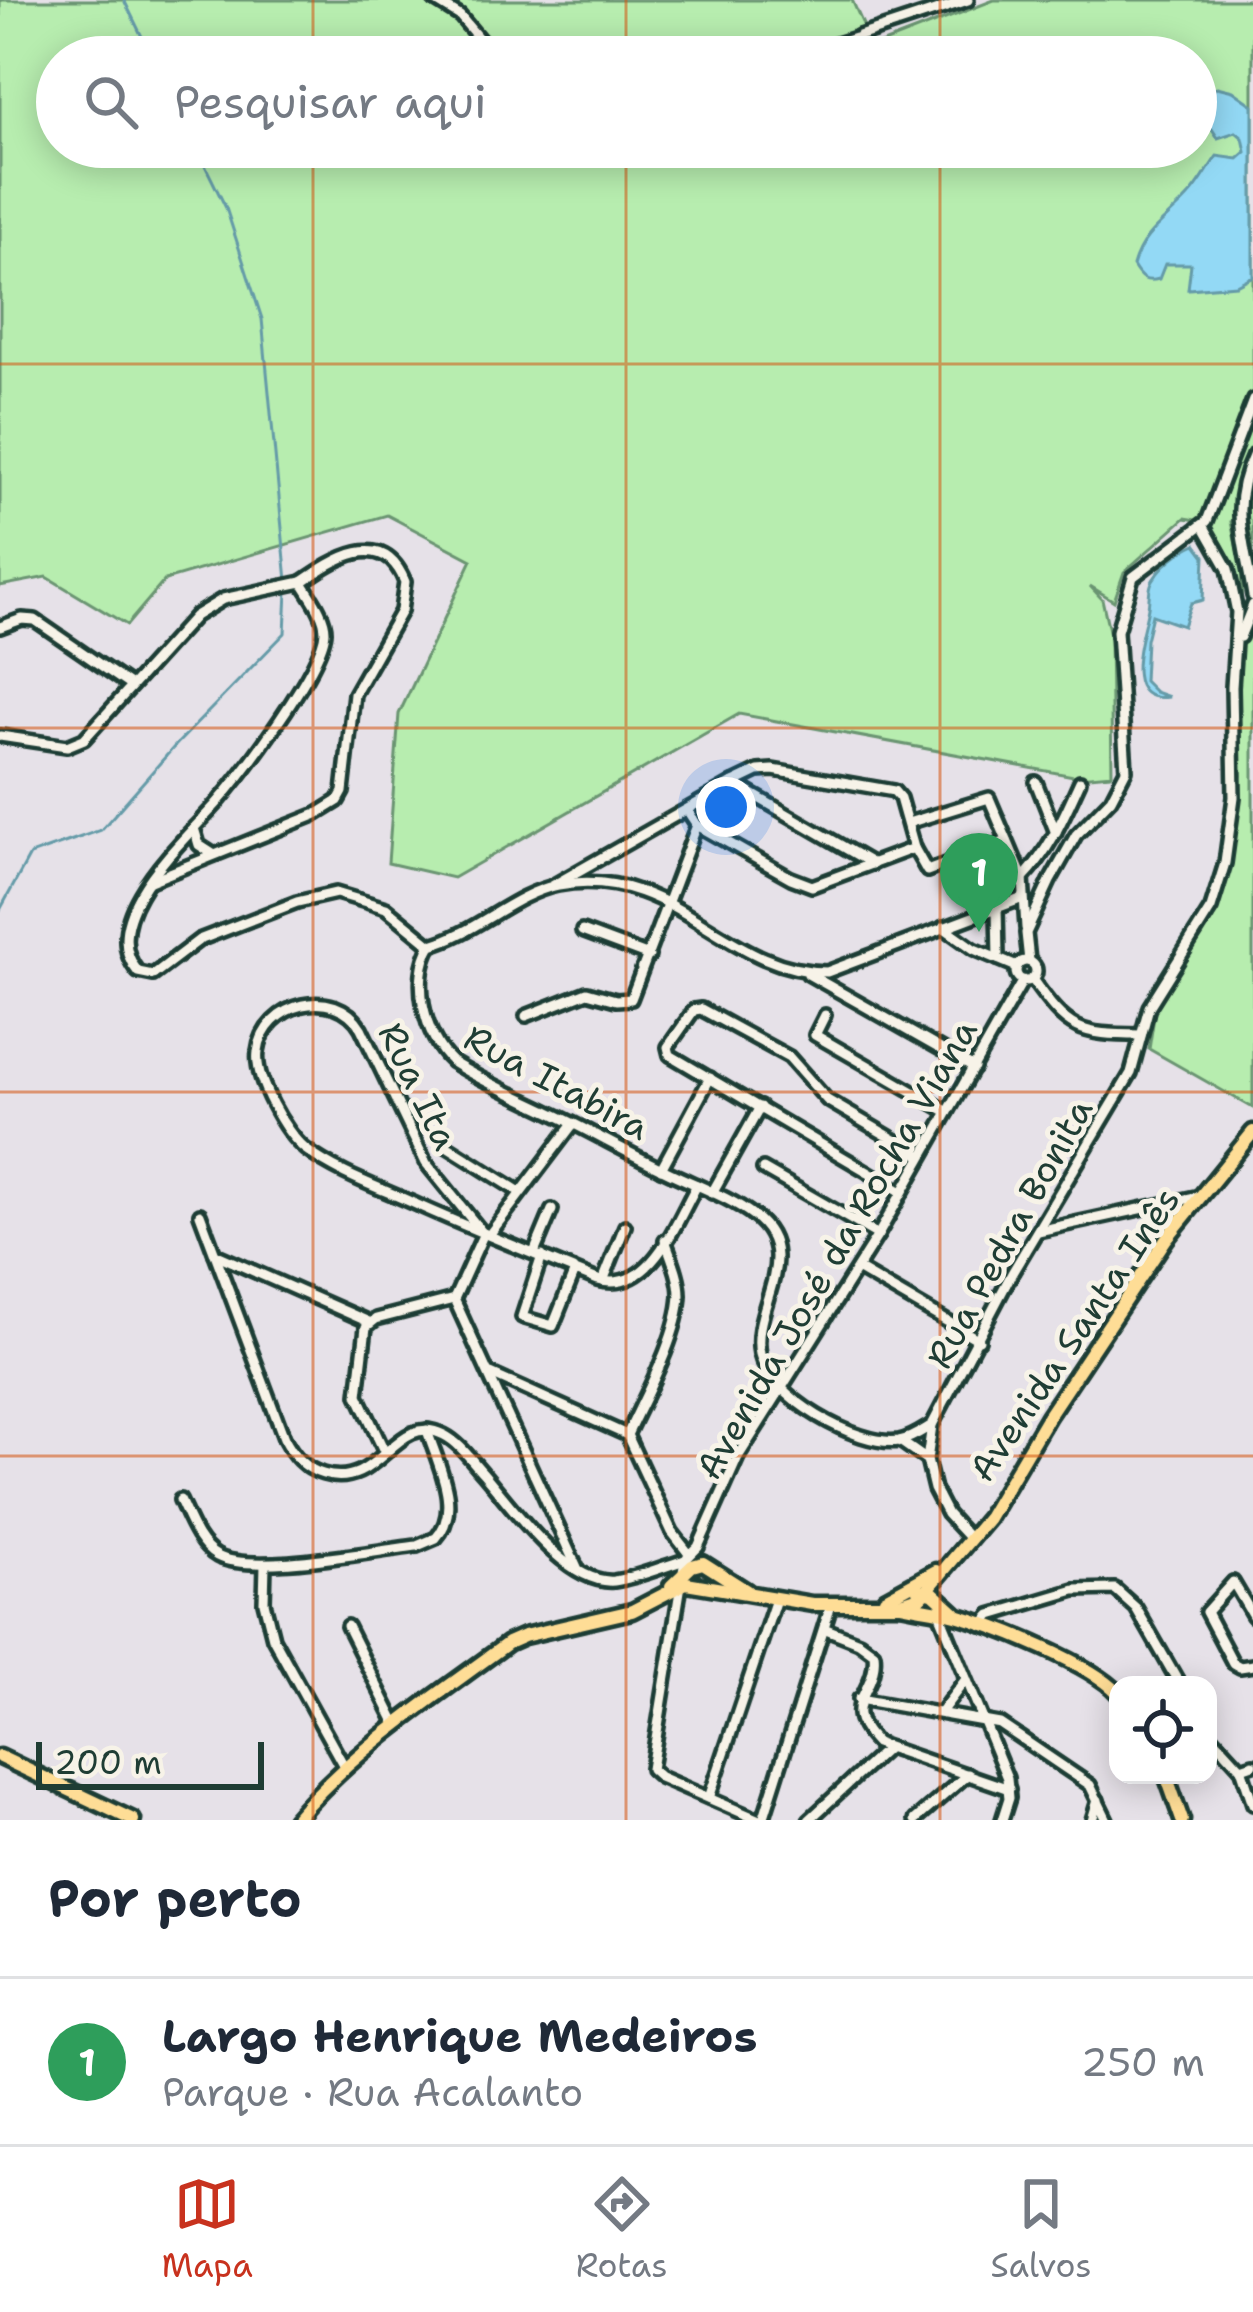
<!DOCTYPE html>
<html lang="pt">
<head>
<meta charset="utf-8">
<style>
	:root { --surface:#fff; --page:#f2f2f3; --text:#1f2937; --muted:#747a83; --line:#e0e1e3; --accent:#c8321e }
	body { margin:0; font-family:"Shantell Sans",sans-serif; background:var(--page); color:var(--text) }
	.controls { position:absolute; right:36px; bottom:36px; display:grid; overflow:hidden; border-radius:24px; box-shadow:0 6px 30px #0003 }
	.controls button { width:108px; height:108px; display:grid; place-items:center; padding:0; border:0; border-bottom:3px solid var(--line); background:var(--surface); color:var(--text); font:60px sans-serif }
	.scale { position:absolute; left:36px; bottom:30px; width:228px; box-sizing:border-box; padding-left:12px; border:6px solid #1f3d34; border-top:0; font-size:33px; line-height:42px; white-space:nowrap; color:#1f3d34; -webkit-text-stroke:9px #f7f3e8; paint-order:stroke }
	.you { position:absolute; left:726px; top:807px; width:42px; height:42px; margin:-30px; border:9px solid #fff; border-radius:50%; background:#1a73e8; box-shadow:0 0 0 18px #1a73e833 }
	.badge { display:grid; place-items:center; width:78px; height:78px; border-radius:50%; background:var(--accent); color:#fff; font-size:39px; font-weight:700 }
	.pin { position:absolute; translate:-50% -99px; filter:drop-shadow(0 3px 6px #0008) }
	.pin::after { content:''; position:absolute; top:63px; width:42px; height:36px; background:inherit; clip-path:polygon(0 0,100% 0,50% 100%) }
	.list { margin:0; padding:0; list-style:none }
	h2 { display:flex; justify-content:space-between; align-items:center; height:156px; margin:0; padding:0 48px; font-size:51px }
	h2 small { font-size:39px; font-weight:400; color:var(--muted) }
	.list li { display:grid; grid-template-columns:78px 1fr auto; gap:36px; align-items:center; box-sizing:border-box; height:168px; padding:0 48px; border-top:3px solid var(--line) }
	.list b { display:block; font-size:45px; white-space:nowrap }
	.list p { margin:0; font-size:39px; white-space:nowrap; color:var(--muted) }
	.list em { font-size:39px; font-style:normal; color:var(--muted) }
	.icon { flex:none; width:66px; height:66px; fill:none; stroke:currentColor; stroke-width:2; stroke-linecap:round; stroke-linejoin:round }
	.map { position:relative; flex:none; width:1253px; height:1820px; overflow:hidden }
	.search { position:absolute; background:var(--surface); box-shadow:0 6px 30px #0003; left:36px; right:36px; top:36px; height:132px; display:flex; align-items:center; gap:30px; box-sizing:border-box; padding:0 42px; border-radius:66px; color:var(--muted); font-size:45px }
	.sheet { height:324px; background:var(--surface) }
	nav { display:flex; justify-content:space-around; align-items:center; box-sizing:border-box; height:168px; border-top:3px solid var(--line); background:var(--surface); font-size:33px; color:var(--muted) }
	nav a { display:grid; justify-items:center; gap:6px }
	nav .on { color:var(--accent) }
	.map>svg:first-child { display:block }
	.green { fill:#b7edaf; stroke:#6b9572; stroke-width:3; fill-rule:evenodd }
	.water { fill:#93d9f5; stroke:#659ba8; stroke-width:3 }
	.lines { fill:none; stroke-linecap:round; stroke-linejoin:round }
	.stream { stroke:#659ba8; stroke-width:3 }
	.minor-casing { stroke:#1f3d34; stroke-width:18 }
	.major-casing { stroke:#1f3d34; stroke-width:21 }
	.minor { stroke:#f7f3e8; stroke-width:9 }
	.major { stroke:#fedd96; stroke-width:12 }
	.grid { fill:none; stroke:#d45610; stroke-width:3; stroke-opacity:0.55 }
	.labels { text-anchor:middle; stroke-width:10; stroke-linejoin:round; paint-order:stroke }
	.street-label { font-size:36px; fill:#1f3d34; stroke:#f7f3e8 }
</style>
</head>
<body>
<div class="map">
<svg width="1253" height="1820" viewBox="0 0 1253 1820">
	<rect width="100%" height="100%" fill="#e6e1e8"/>
	<filter id="ink" filterUnits="userSpaceOnUse"><feTurbulence type="fractalNoise" baseFrequency=".00833" numOctaves="2"/><feDisplacementMap in="SourceGraphic" scale="24" xChannelSelector="R" yChannelSelector="G"/><feConvolveMatrix kernelMatrix="1 2 1 2 8 2 1 2 1" color-interpolation-filters="sRGB"/></filter>
	<g filter="url(#ink)">
		<!-- green -->
		<path class="green" d="M 0,0 L 852,0 L 873,47 L 994,0 L 1253,0 L 1253,1108 L 1149,1049 L 1156,1004 L 1224,878 L 1241,775 L 1235,692 L 1237,662 L 1250,610 L 1251,586 L 1240,520 L 1231,522 L 1242,572 L 1241,607 C 1233,572 1228,522 1185,518 L 1124,572 L 1114,601 L 1090,586 L 1102,599 L 1110,635 L 1112,774 L 1079,777 L 739,714 L 453,878 L 388,863 L 399,714 L 472,560 L 387,515 L 165,580 L 127,625 L 47,577 L 0,586 ZM 57,57 L 1196,57 L 1196,147 L 57,147 Z"/>
		<!-- water -->
		<g class="water">
			<path d="M 1217,87 L 1233,91 L 1253,105 L 1253,276 L 1236,285 L 1188,289 L 1191,264 L 1165,264 L 1159,279 C 1145,283 1140,278 1133,266 C 1142,233 1166,221 1188,197 C 1200,185 1207,170 1217,156 L 1238,159 L 1246,152 L 1243,138 L 1236,132 L 1218,138 L 1196,105 L 1201,92 Z"/>
			<path d="M 1196,544 L 1205,556 L 1203,600 L 1191,603 L 1183,626 L 1152,615 L 1146,640 L 1144,681 L 1155,692 L 1169,697 C 1116,705 1144,633 1148,607 C 1150,597 1148,588 1153,580 C 1163,564 1180,551 1196,544 Z"/>
		</g>
		<g class="lines">
			<!-- stream -->
			<g class="stream">
				<polyline points="124,0 152,57"/>
				<polyline points="196,147 226,208 262,319 287,581"/>
				<polyline points="0,910 30,855 101,830 174,747 285,633 287,591"/>
			</g>
			<!-- minor casing -->
			<g class="minor-casing">
				<g id="minor">
					<polyline points="434,0 460,16 494,57"/>
					<polyline points="859,36 968,0"/>
					<path d="M 578,57 C 656,30 696,52 772,57"/>
					<polyline points="795,57 855,38"/>
					<path d="M 1253,456 C 1228,508 1245,542 1253,596"/>
					<polyline points="0,627 22,619 35,620 131,686"/>
					<polyline points="1240,637 1253,605"/>
					<path d="M 0,736 L 67,746 L 84,739 L 195,616 L 223,599 L 302,582 C 310,596 325,614 325,631 C 324,666 243,773 218,802 C 187,838 93,918 138,972 L 153,975 L 199,940 L 297,902 L 336,893 L 386,908 L 431,945"/>
					<polyline points="1036,782 1056,833"/>
					<polyline points="733,783 873,864"/>
					<polyline points="908,823 989,798 1023,878 1026,928"/>
					<polyline points="194,828 199,845 213,854"/>
					<polyline points="914,848 927,871 1007,841"/>
					<path d="M 1023,878 C 1050,850 1064,816 1080,781"/>
					<path d="M 150,881 L 317,814 L 338,801 L 343,792 L 354,694 L 401,611 L 405,582 C 383,526 334,560 302,582"/>
					<polyline points="552,886 733,783 758,771 773,770 894,791 900,798 914,848 812,886 791,878 697,825 687,810"/>
					<polyline points="997,907 998,959"/>
					<polyline points="943,927 974,949 1017,967"/>
					<polyline points="582,931 649,956"/>
					<path d="M 431,945 C 411,978 424,1037 452,1062 C 482,1081 517,1096 550,1112 C 588,1130 626,1152 664,1170 C 694,1185 728,1196 754,1216 C 805,1256 750,1307 760,1354 C 769,1396 857,1447 899,1441 C 911,1439 922,1431 932,1425"/>
					<path d="M 431,945 C 476,933 513,894 558,885 C 674,864 724,972 827,972 L 1023,898"/>
					<polyline points="1029,961 1026,933 1050,881 1076,835 1111,799 1126,770 1117,631 1133,577 1207,521 1253,400"/>
					<circle cx="1026" cy="971" r="10"/>
					<polyline points="808,974 974,1068"/>
					<path d="M 1032,979 C 1068,1031 1079,1035 1141,1035"/>
					<polyline points="825,1015 815,1035 948,1112"/>
					<polyline points="526,1016 587,992 616,1000 631,999 697,825"/>
					<polyline points="445,1145 520,1192"/>
					<polyline points="661,1169 710,1078"/>
					<polyline points="763,1169 878,1235"/>
					<polyline points="902,1192 670,1055 668,1047 694,1010 701,1009 789,1057 827,1100 922,1156"/>
					<polyline points="712,1193 760,1107"/>
					<path d="M 200,1214 L 284,1438 C 293,1455 303,1468 323,1474 C 381,1492 394,1410 444,1435 C 460,1443 472,1461 483,1473 C 512,1506 566,1585 614,1581 C 637,1578 662,1567 685,1560"/>
					<path d="M 481,1231 L 426,1163 L 361,1028 C 335,985 264,1002 258,1052 C 254,1078 285,1133 305,1149 C 337,1173 375,1186 411,1202 C 473,1230 536,1255 598,1280 C 651,1295 676,1222 697,1185"/>
					<polyline points="1038,1231 1200,1196"/>
					<polyline points="489,1235 573,1124"/>
					<polyline points="534,1253 552,1210"/>
					<polyline points="215,1254 369,1322"/>
					<polyline points="542,1256 522,1317 553,1326 575,1271"/>
					<polyline points="857,1269 979,1340"/>
					<polyline points="603,1281 625,1226"/>
					<polyline points="454,1299 577,1568"/>
					<polyline points="454,1299 484,1233"/>
					<polyline points="491,1374 627,1435 672,1532 689,1554"/>
					<path d="M 627,1435 C 645,1396 678,1337 680,1295 C 680,1277 671,1257 665,1240"/>
					<polyline points="900,1441 927,1460"/>
					<polyline points="385,1453 358,1395 366,1327 376,1319 454,1299"/>
					<path d="M 180,1500 C 189,1519 198,1545 217,1556 C 252,1575 372,1551 417,1546 L 436,1538 C 463,1508 437,1463 427,1430"/>
					<polyline points="971,1540 947,1514 934,1489 927,1460 932,1425 1012,1273 1131,1073 1149,1007 1211,908 1225,863 1234,797 1232,687 1237,612 1228,569 1203,525"/>
					<polyline points="265,1564 264,1602 273,1638 345,1768"/>
					<polyline points="939,1612 1007,1778 1009,1798 1002,1820"/>
					<polyline points="1253,1616 1233,1582 1206,1612 1233,1663 1240,1667 1253,1665"/>
					<polyline points="982,1625 991,1615 1075,1590 1115,1589 1136,1608 1180,1685"/>
					<polyline points="347,1626 397,1726"/>
					<path d="M 826,1629 L 859,1642 L 874,1653 C 879,1693 836,1703 876,1743 L 1009,1789"/>
					<polyline points="859,1699 1000,1724 1090,1785 1107,1820"/>
					<polyline points="941,1712 966,1679"/>
					<polyline points="1208,1732 1241,1768 1253,1764"/>
					<polyline points="1241,1768 1253,1804"/>
					<polyline points="709,1798 776,1599"/>
					<polyline points="759,1820 660,1777 651,1769 685,1560 698,1547 738,1457 878,1235 1023,980"/>
					<polyline points="763,1820 831,1605"/>
					<polyline points="809,1820 887,1748"/>
					<polyline points="915,1820 968,1774"/>
					<polyline points="1092,1820 1098,1800"/>
				</g>
			</g>
			<!-- major casing -->
			<g class="major-casing">
				<g id="major">
					<polyline points="671,1586 692,1566 703,1563 747,1591"/>
					<polyline points="918,1590 933,1593 955,1613"/>
					<polyline points="885,1599 936,1571"/>
					<path d="M 900,1604 C 919,1608 938,1610 956,1615 C 996,1626 1092,1664 1118,1693"/>
					<polyline points="0,1757 133,1820"/>
					<polyline points="1166,1775 1182,1820"/>
					<path d="M 294,1820 C 354,1749 434,1698 508,1643 L 524,1636 L 632,1611 L 686,1583 L 812,1604 L 899,1604 L 922,1596 L 988,1518 L 1048,1416 L 1166,1239 L 1253,1132"/>
				</g>
			</g>
			<!-- minor -->
			<use href="#minor" class="minor"/>
			<!-- major -->
			<use href="#major" class="major"/>
		</g>
	</g>
	<!-- grid -->
	<path class="grid" d="M 313,0 L 313,57M 626,0 L 626,57M 940,0 L 940,57M 313,147 L 313,1820M 626,147 L 626,1820M 940,147 L 940,1820M 0,364 L 1253,364M 0,728 L 1253,728M 0,1092 L 1253,1092M 0,1456 L 1253,1456"/>
	<g class="labels">
		<!-- street labels -->
		<g class="street-label">
			<text transform="translate(557 1082) rotate(28)" y="13">Rua Itabira</text>
			<text transform="translate(419 1086) rotate(64)" y="13">Rua Ita</text>
			<text transform="translate(1009 1233) rotate(-61)" y="13">Rua Pedra Bonita</text>
			<text transform="translate(836 1249) rotate(-60)" y="13">Avenida José da Rocha Viana</text>
			<text transform="translate(1074 1334) rotate(-56)" y="13">Avenida Santa Inês</text>
		</g>
	</g>
</svg>
<div class="controls">
<button><svg class="icon" aria-label="locate" viewBox="0 0 24 24"><circle cx="12" cy="12" r="6"/><path d="M12 2v4M12 18v4M2 12h4M18 12h4"/></svg></button>
</div>
<div class="scale">200 m</div>
<div class="you"></div>
<div class="pin badge" style="left:979px;top:932px;background:#2e9e5b">1</div>
<div class="search"><svg class="icon" aria-label="search" viewBox="0 0 24 24"><circle cx="10" cy="10" r="6"/><path d="M15 15l6 6"/></svg>Pesquisar aqui</div>
</div>
<section class="sheet">
<h2>Por perto<small></small></h2>
<ul class="list">
<li><span class="badge" style="background:#2e9e5b">1</span><div><b>Largo Henrique Medeiros</b><p>Parque · Rua Acalanto</p></div><em>250 m</em></li>
</ul>
</section>
<nav>
<a class="on"><svg class="icon" aria-label="map" viewBox="0 0 24 24"><path d="M3 6l6-2 6 2 6-2v14l-6 2-6-2-6 2zM9 4v14M15 6v14"/></svg>Mapa</a>
<a><svg class="icon" aria-label="directions" viewBox="0 0 24 24"><path d="M12 3l9 9-9 9-9-9zM9 14v-3h6M13 9l2 2-2 2"/></svg>Rotas</a>
<a><svg class="icon" aria-label="saved" viewBox="0 0 24 24"><path d="M7 4h10v16l-5-4-5 4z"/></svg>Salvos</a>
</nav>
</body>
</html>
